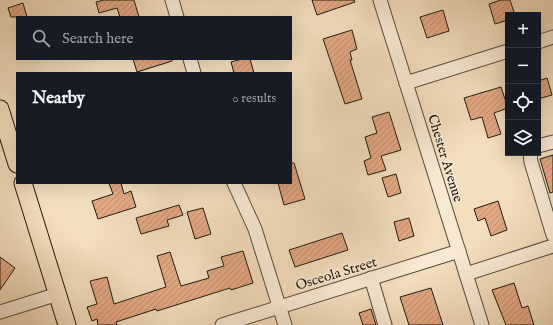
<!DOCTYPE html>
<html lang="en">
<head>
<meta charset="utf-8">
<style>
	:root { --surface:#171b24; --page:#242831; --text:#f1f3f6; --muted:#9ea1a6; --line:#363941 }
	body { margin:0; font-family:"IM FELL English",serif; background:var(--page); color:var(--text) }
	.controls { position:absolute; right:12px; top:12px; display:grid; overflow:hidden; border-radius:0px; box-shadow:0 4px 16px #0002 }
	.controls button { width:36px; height:36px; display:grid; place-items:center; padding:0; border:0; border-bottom:1px solid var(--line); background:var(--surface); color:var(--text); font:20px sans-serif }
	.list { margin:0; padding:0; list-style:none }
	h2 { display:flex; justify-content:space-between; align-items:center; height:52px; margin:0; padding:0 16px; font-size:17px }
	h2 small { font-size:13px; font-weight:400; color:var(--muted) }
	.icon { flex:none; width:22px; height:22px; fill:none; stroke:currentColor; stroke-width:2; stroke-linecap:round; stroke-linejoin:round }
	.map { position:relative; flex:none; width:553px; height:325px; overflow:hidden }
	.search { position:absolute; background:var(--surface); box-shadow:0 4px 16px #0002; left:16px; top:16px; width:276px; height:44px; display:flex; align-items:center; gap:10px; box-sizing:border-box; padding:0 14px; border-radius:0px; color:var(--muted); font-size:15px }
	.panel { position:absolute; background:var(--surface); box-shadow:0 4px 16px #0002; left:16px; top:72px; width:276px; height:112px; border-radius:0px }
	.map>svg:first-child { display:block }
	.building { fill:url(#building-hatch); stroke:#211a10 }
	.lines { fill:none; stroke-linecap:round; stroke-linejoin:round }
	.minor-casing { stroke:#554b3b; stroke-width:15 }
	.major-casing { stroke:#211a10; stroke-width:19 }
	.minor { stroke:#f7e9d4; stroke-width:13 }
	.major { stroke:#f2ddbd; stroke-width:17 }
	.labels { text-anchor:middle; stroke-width:3.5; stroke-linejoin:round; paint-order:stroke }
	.street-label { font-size:14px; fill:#211a10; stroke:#f7e9d4 }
</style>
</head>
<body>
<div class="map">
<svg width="553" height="325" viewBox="0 0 553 325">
	<defs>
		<pattern id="building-hatch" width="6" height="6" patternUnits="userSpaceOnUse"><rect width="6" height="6" fill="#e3a883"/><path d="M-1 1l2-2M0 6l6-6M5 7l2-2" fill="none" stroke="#c29070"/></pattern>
	</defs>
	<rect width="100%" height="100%" fill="#f2ddbd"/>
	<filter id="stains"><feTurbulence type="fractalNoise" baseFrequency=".005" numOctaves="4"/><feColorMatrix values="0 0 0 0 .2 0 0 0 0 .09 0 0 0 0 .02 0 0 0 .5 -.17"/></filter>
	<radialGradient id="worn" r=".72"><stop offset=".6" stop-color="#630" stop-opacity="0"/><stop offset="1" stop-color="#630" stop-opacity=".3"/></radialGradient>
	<!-- building -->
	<g class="building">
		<polygon points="104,0 134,0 139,17 120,17 117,8 99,13 96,2"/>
		<polygon points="312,0 354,0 355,2 317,15"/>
		<polygon points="501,0 510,0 515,15 508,15 508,20 495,24 489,4"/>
		<polygon points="23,3 27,17 11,17 8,8"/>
		<polygon points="443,10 449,31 427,38 420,17"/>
		<polygon points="352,30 357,49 350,52 352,60 350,60 362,99 345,104 323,39"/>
		<polygon points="133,59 172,59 172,61 137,72"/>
		<polygon points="242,59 250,59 254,73 234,73 231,62"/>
		<polygon points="547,78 552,95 538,99 538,81"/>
		<polygon points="501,87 508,108 494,113 501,134 488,138 482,117 471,120 464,98"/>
		<polygon points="389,112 401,150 381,156 386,170 368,175 364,161 371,158 365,137 377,133 372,117"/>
		<polygon points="553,155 553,192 550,193 540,159"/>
		<polygon points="291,163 294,163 305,199 284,205 278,183 291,183"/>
		<polygon points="396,174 401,193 388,197 382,178"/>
		<polygon points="109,183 121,183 124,194 131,191 136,207 98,219 92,201 113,194"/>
		<polygon points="498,201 507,230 491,236 485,218 478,221 474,209"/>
		<polygon points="179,205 183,215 167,220 169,226 141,234 136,218"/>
		<polygon points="203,208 211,234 195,239 187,212"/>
		<polygon points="409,218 414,236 399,241 394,222"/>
		<polygon points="342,233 348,250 295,267 289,250"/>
		<polygon points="243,251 253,283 231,290 230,288 157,311 156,309 116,322 117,325 98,325 97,319 92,321 87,307 97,304 90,281 107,277 114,304 166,287 157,256 170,252 181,286 209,278 207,271 224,266 221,257"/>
		<polygon points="0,257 15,268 0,290"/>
		<polygon points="514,283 522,308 528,306 534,325 506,325 492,290"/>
		<polygon points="431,288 443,325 409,325 400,297"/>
		<polygon points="371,309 376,325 363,325 359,313"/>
	</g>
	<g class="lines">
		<!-- minor casing -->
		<g class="minor-casing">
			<g id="minor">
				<polyline points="172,0 177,17"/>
				<polyline points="380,0 482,325"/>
				<polyline points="538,42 553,37"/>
				<polyline points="190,59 194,73"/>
				<polyline points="406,83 508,51"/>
				<polyline points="538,146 553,142"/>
				<polyline points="530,153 531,162 553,235"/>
				<polyline points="234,183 255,229 285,325"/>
				<polyline points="466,274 553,246"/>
				<polyline points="371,278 385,325"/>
				<polyline points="0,312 58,294"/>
				<polyline points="222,325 459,251"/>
			</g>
		</g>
		<!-- major casing -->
		<g class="major-casing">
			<g id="major">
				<polyline points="0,109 17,164"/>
				<polyline points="23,183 67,325"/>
			</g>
		</g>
		<!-- minor -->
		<use href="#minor" class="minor"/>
		<!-- major -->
		<use href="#major" class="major"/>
	</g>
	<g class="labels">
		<!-- street labels -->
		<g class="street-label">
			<text transform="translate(446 158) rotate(73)" y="5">Chester Avenue</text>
			<text transform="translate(336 273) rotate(-17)" y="5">Osceola Street</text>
		</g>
	</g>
	<rect width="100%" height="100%" filter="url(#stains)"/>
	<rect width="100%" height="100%" fill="url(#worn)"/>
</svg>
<div class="controls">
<button>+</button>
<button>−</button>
<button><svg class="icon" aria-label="locate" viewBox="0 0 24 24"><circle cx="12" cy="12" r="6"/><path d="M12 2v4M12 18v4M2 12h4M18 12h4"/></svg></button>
<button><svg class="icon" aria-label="layers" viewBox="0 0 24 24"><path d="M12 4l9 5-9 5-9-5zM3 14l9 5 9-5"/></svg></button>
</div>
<div class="search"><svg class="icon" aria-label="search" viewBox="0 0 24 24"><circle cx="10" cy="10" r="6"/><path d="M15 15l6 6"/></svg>Search here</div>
<section class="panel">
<h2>Nearby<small>0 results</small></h2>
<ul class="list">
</ul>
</section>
</div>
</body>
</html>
